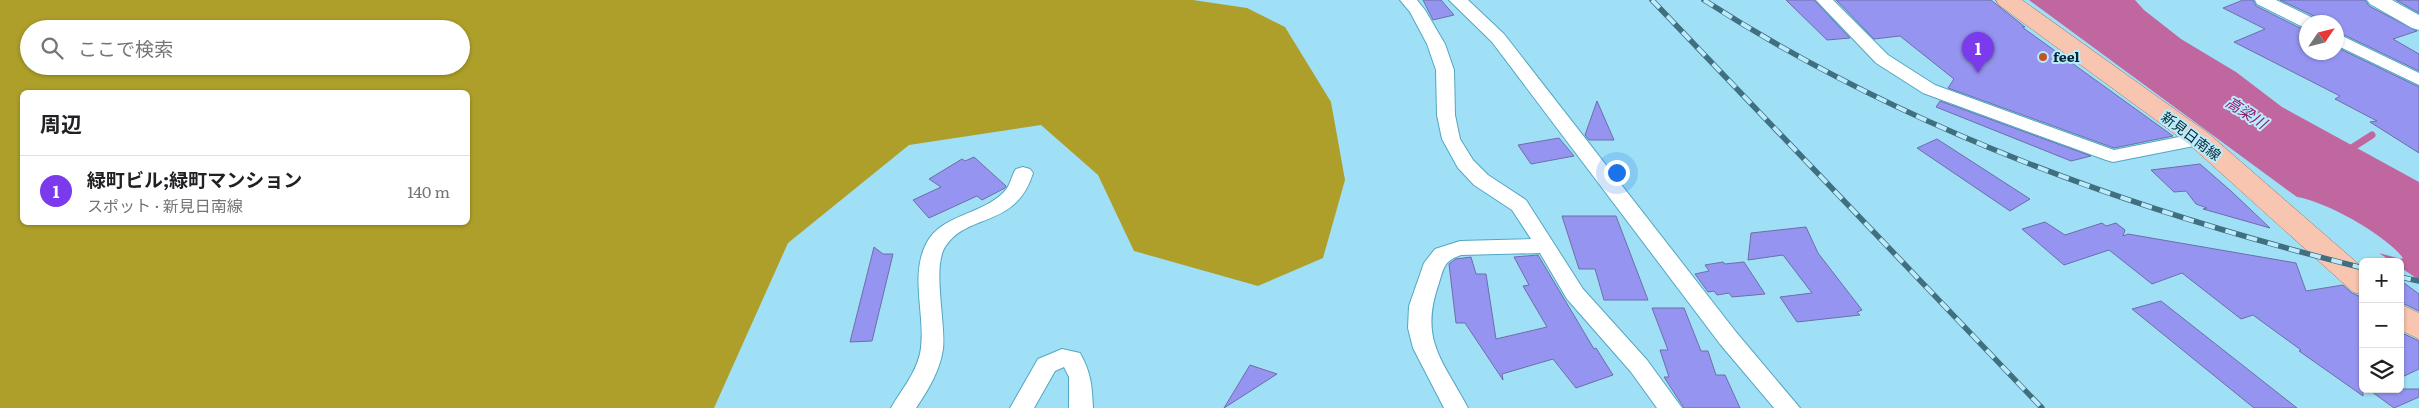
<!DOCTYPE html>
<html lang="ja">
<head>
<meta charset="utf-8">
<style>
	:root { --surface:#fff; --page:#f6f6f6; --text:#202124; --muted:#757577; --line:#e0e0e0; --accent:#7c3aed }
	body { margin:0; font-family:Literata,"Noto Sans JP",serif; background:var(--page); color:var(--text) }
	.controls { position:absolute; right:15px; bottom:15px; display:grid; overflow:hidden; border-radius:8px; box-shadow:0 1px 4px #0004 }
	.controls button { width:45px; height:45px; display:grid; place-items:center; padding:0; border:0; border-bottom:1px solid var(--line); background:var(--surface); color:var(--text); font:25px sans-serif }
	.compass { position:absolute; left:2299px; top:15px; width:45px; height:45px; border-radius:50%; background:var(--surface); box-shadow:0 1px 4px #0004; rotate:55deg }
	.you { position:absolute; left:1616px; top:172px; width:18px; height:18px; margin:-12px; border:4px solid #fff; border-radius:50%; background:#1a73e8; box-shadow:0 0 0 8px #1a73e833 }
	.badge { display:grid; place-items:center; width:32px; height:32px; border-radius:50%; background:var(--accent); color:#fff; font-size:16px; font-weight:700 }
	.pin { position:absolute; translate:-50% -41px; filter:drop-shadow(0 1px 2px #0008) }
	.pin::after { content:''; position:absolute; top:26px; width:18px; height:15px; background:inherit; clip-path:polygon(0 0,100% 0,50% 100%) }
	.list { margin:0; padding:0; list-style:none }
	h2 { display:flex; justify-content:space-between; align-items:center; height:65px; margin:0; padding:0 20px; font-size:21px }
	h2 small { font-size:16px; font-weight:400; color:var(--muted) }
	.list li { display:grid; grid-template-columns:32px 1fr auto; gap:15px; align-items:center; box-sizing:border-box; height:70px; padding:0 20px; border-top:1px solid var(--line) }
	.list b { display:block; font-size:19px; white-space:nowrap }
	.list p { margin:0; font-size:16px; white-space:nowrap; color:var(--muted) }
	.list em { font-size:16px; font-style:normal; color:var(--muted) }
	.icon { flex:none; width:28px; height:28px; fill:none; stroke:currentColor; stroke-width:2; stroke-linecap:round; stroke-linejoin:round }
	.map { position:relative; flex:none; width:2419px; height:408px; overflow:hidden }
	.search { position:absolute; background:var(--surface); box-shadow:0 1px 4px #0004; left:20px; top:20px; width:450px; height:55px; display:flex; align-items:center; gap:12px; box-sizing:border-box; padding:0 18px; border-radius:28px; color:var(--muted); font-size:19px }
	.panel { position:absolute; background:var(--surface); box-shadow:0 1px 4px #0004; left:20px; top:90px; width:450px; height:135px; border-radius:8px }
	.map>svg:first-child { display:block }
	.forest { fill:#ad9f29; fill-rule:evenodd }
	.water { fill:#c067a0 }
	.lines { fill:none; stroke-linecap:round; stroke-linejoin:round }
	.stream { stroke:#c067a0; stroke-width:7 }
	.building { fill:#9595f1; stroke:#6d6ea9 }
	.minor-casing { stroke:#52a6c2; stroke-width:2 }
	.tertiary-casing { stroke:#52a6c2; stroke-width:2 }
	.primary-casing { stroke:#9d7462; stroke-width:1 }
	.minor { fill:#fff; fill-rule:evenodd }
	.tertiary { fill:#fff; fill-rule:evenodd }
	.primary { fill:#f7c5b0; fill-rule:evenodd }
	.rail-casing { stroke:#406f7f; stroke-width:5.5 }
	.rail { stroke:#bbebfc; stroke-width:4; stroke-dasharray:11; stroke-linecap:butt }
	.poi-dot { fill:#bd572a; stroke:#bbebfc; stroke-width:2 }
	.labels { text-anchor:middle; stroke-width:4; stroke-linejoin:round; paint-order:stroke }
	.poi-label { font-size:14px; font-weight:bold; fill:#022732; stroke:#bbebfc; text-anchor:start }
	.street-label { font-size:14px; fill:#022732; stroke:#bbebfc }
	.water-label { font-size:15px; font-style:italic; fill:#8b1f6b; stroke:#bbebfc }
</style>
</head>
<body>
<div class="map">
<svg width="2419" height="408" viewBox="0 0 2419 408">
	<rect width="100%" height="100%" fill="#a0e0f7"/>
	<!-- forest -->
	<path class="forest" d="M 0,0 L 1193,0 L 1247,8 L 1285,27 L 1331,102 L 1345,180 L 1323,258 L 1258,286 L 1134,251 L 1098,175 L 1041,125 L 909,145 L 788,243 L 714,408 L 0,408 ZM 29,29 L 461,29 L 461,66 L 29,66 ZM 22,92 L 468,92 L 468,222 L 22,222 Z"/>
	<!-- water -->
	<path class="water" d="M 2029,0 L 2135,0 L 2144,10 L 2181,39 L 2236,72 L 2282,107 L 2419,182 L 2419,280 L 2400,267 L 2400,262 L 2392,262 L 2379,253 L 2401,259 L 2403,258 C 2386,235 2325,201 2297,197 Z"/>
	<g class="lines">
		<!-- stream -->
		<polyline class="stream" points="2347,151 2372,135"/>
	</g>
	<!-- building -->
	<g class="building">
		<polygon points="1423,0 1441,0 1454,15 1433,20"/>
		<polygon points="1786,0 1814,0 1850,38 1827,40"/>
		<polygon points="1836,0 1991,0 2025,27 2022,27 2173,136 2114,148 1948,88 1954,79 1900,36 1874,39"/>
		<polygon points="2243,0 2253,0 2256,6 2300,28 2306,29 2306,52 2336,52 2336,47 2419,87 2419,153 2370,122 2377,121 2335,99 2340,96 2234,42 2265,29 2223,8"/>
		<polygon points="2280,0 2365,0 2369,6 2417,31 2393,39 2419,54 2419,71 2336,31 2336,22 2317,22 2314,16"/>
		<polygon points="2396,0 2419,0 2419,13"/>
		<polygon points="1597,101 1614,140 1589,140 1585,135"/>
		<polygon points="1940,101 2091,156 2071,161 1936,107"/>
		<polygon points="1559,138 1574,156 1531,164 1518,145"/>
		<polygon points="1937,139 2030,199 2010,211 1917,148"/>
		<polygon points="974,157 1006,186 1005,188 982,200 977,196 929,218 913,200 941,187 929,179 962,159 965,161"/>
		<polygon points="2200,164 2231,191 2270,228 2203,209 2207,208 2196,204 2186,191 2174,192 2151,170"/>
		<polygon points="1562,216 1616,216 1648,300 1604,300 1595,269 1579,269"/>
		<polygon points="2045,222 2065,235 2102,223 2106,226 2116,223 2125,230 2123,236 2128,234 2296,263 2306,291 2343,285 2352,293 2363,298 2363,396 2299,351 2301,350 2253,315 2241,319 2182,273 2152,284 2109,250 2064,265 2022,229"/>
		<polygon points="1806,227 1818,253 1862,310 1857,312 1860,315 1797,322 1780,297 1812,293 1783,255 1748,260 1751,233"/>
		<polygon points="874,247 883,254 893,254 872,341 850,342"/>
		<polygon points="1538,255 1594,349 1596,348 1613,375 1576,388 1553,359 1502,374 1503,380 1465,323 1456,323 1449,264 1456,259 1471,257 1476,274 1486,274 1496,339 1547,327 1523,286 1529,285 1514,257"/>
		<polygon points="1723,262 1725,264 1744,262 1765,294 1732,297 1729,293 1717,295 1714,291 1708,292 1695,274 1709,271 1705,265"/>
		<polygon points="2400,280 2419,294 2419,311 2400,302"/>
		<polygon points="2161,301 2297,408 2254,408 2132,309"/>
		<polygon points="1652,308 1684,308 1701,351 1708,351 1716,375 1725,375 1740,408 1684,408 1664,377 1669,377 1660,350 1668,350"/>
		<polygon points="2400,332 2419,341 2419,369 2400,378"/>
		<polygon points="1250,365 1277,374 1224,408"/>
		<polygon points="2368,389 2419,389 2419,397 2394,408"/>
	</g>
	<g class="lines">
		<!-- minor casing -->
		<g class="minor-casing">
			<g id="minor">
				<path d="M 1400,0 L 1417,0 L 1425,10 L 1445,44 L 1454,70 L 1455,115 L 1460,139 L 1473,160 L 1488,175 L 1526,200 L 1583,289 L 1647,360 L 1682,408 L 1657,408 L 1631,372 L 1567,299 L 1540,253 L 1461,255 C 1444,261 1444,267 1439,283 C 1419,340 1442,359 1468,408 L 1444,408 L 1413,348 L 1408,328 L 1409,306 L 1424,263 L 1435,249 L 1460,241 L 1531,239 L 1512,210 L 1474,185 L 1458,168 L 1442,139 L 1437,115 L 1436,70 L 1427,44 L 1410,12 Z"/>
				<polygon points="1449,0 1468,0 1504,34 1736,332 1800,408 1774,408 1720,344 1492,42"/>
				<polygon points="1816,0 1833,0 1888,55 1935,85 2114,150 2199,133 2206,135 2208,139 2206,143 2199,145 2113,162 2106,160 1923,93 1876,63"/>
				<polygon points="2255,0 2276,0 2313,18 2315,22 2306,22 2306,27 2301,26 2257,4"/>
				<polygon points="2336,33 2419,73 2419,85 2336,45"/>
				<path d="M 1023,167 L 1030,169 L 1033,173 C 1016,229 967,212 945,247 C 932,268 946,323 943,349 C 940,371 928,390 916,408 L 891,408 C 901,390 915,375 920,354 C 927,318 909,278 926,244 C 941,214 982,215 1004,192 C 1011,185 1011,176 1016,169 Z"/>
				<path d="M 1062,349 L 1080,353 C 1091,373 1092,385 1093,408 L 1069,408 L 1069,377 L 1064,367 L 1055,371 L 1034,408 L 1010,408 L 1038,359 Z"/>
			</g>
		</g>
		<!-- tertiary casing -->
		<g class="tertiary-casing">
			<polygon id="tertiary" points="2367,0 2392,0 2419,15 2419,30 2412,28 2370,4"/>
		</g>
		<!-- primary casing -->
		<g class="primary-casing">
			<g id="primary">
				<polygon points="1996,0 2022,0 2208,133 2363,268 2363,295 2353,292 2190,145 1999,5"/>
				<polygon points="2400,304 2419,313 2419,339 2400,330"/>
			</g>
		</g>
		<!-- minor -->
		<use href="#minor" class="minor"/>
		<!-- tertiary -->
		<use href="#tertiary" class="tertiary"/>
		<!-- primary -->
		<use href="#primary" class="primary"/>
		<!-- rail casing -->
		<g class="rail-casing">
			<g id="rail">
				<polyline points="1652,0 2042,408"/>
				<path d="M 1704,0 C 1904,129 2133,211 2363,268"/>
				<polyline points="2400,277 2419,281"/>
			</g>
		</g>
		<!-- rail -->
		<use href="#rail" class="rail"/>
	</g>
	<!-- markers -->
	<circle class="poi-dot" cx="2043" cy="57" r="5"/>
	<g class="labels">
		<!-- poi labels -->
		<g class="poi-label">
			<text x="2053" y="62">feel</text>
		</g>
		<!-- street labels -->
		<g class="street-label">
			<text transform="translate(2191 136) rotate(37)" y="5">新見日南線</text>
		</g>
		<!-- water labels -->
		<g class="water-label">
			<text transform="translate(2246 113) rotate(33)" y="5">高梁川</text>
		</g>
	</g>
</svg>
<div class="controls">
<button>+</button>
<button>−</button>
<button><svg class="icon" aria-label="layers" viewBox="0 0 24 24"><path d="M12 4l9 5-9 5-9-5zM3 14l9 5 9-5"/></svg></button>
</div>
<svg class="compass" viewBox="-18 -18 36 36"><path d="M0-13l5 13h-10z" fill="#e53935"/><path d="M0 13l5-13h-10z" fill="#757577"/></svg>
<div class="you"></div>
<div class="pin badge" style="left:1978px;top:73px">1</div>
<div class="search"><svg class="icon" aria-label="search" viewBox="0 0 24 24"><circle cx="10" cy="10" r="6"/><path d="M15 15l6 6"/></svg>ここで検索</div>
<section class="panel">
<h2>周辺<small></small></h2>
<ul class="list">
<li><span class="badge">1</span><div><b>緑町ビル;緑町マンション</b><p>スポット · 新見日南線</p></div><em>140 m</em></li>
</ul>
</section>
</div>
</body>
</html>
